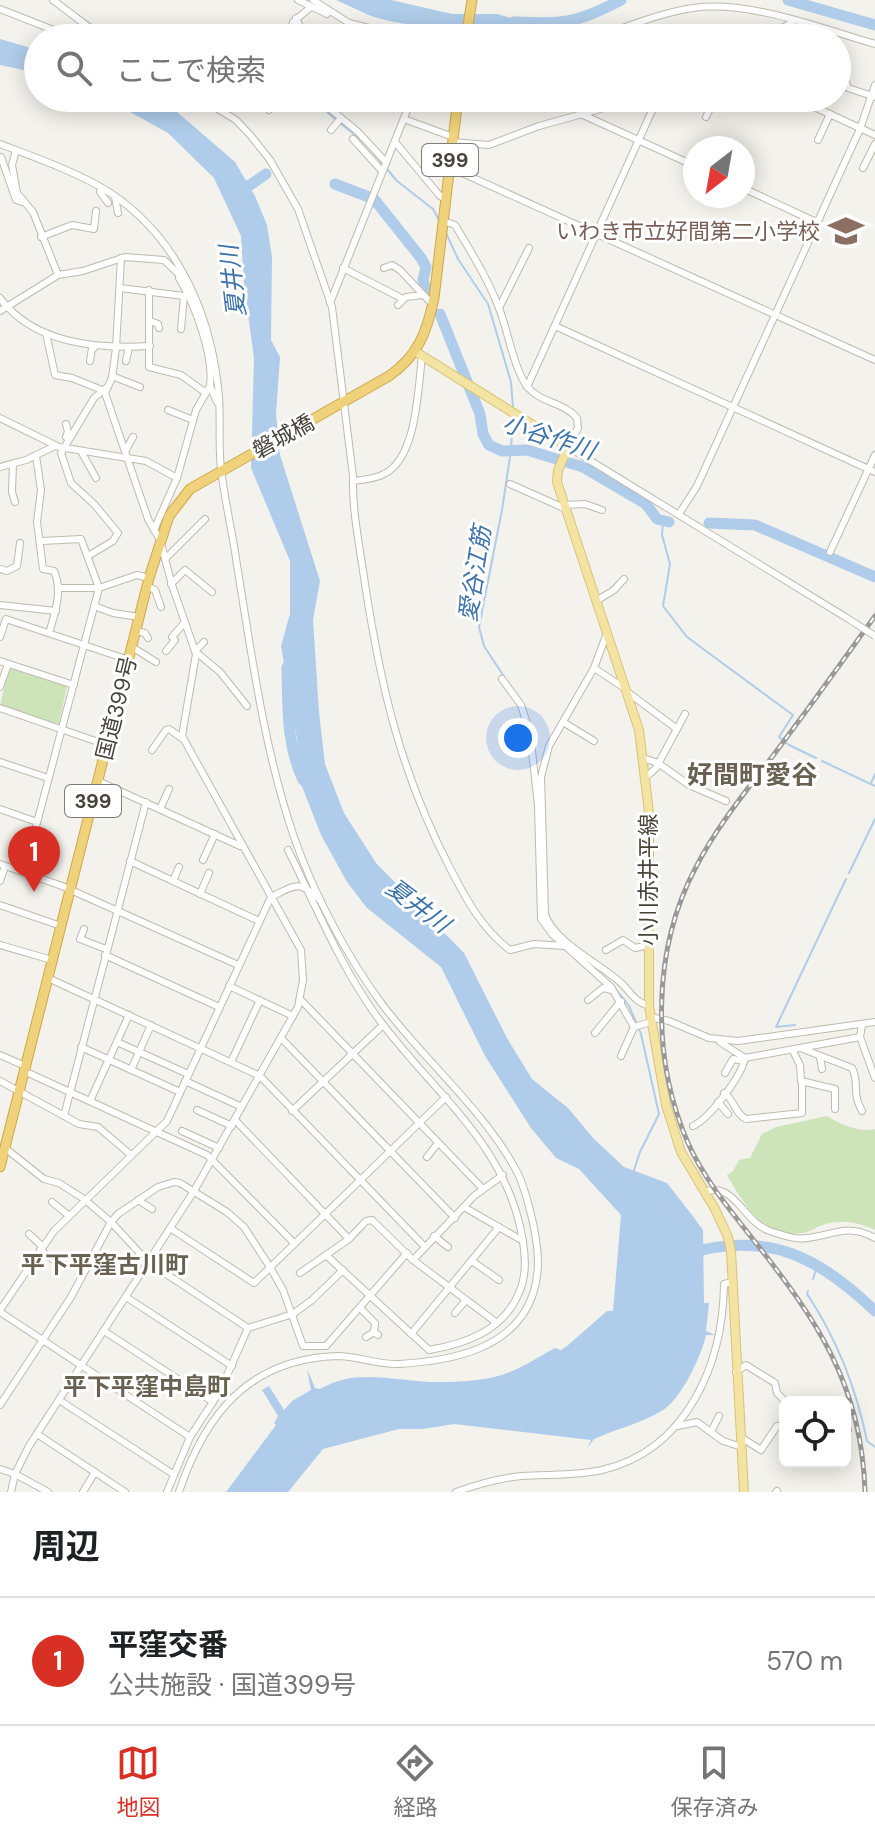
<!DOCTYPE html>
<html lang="ja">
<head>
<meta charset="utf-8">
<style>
	:root { --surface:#fff; --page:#f2f2f2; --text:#202124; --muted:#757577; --line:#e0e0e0; --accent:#d93025 }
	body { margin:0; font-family:"DM Sans","Noto Sans JP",sans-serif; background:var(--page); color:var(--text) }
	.controls { position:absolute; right:24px; bottom:24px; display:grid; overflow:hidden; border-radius:12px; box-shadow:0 4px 20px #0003 }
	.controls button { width:72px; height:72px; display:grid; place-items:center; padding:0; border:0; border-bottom:2px solid var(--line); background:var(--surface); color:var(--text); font:40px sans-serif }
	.compass { position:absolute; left:683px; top:136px; width:72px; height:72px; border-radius:50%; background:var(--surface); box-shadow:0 4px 20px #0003; rotate:211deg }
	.you { position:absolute; left:518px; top:738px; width:28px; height:28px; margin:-20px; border:6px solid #fff; border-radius:50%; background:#1a73e8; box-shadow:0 0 0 12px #1a73e833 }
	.badge { display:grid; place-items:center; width:52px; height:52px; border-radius:50%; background:var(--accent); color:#fff; font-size:26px; font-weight:700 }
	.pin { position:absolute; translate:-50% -66px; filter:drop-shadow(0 2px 4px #0008) }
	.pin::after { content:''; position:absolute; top:42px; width:28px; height:24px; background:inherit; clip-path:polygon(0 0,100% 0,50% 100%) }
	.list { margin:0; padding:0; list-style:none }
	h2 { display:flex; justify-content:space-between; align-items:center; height:104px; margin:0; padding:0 32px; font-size:34px }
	h2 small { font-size:26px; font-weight:400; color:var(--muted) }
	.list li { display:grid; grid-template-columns:52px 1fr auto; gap:24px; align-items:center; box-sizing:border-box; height:128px; padding:0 32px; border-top:2px solid var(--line) }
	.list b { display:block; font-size:30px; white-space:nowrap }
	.list p { margin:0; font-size:26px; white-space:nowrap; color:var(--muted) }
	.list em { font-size:26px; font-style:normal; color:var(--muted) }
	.icon { flex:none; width:44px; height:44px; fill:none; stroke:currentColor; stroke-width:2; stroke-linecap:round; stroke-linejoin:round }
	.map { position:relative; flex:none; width:875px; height:1492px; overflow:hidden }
	.search { position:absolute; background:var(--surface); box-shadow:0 4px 20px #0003; left:24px; right:24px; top:24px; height:88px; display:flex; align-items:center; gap:20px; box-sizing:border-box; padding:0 28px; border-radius:44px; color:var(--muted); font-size:30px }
	.sheet { height:232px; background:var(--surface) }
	nav { display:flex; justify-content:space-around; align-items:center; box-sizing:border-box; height:112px; border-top:2px solid var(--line); background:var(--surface); font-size:22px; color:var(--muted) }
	nav a { display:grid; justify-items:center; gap:4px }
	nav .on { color:var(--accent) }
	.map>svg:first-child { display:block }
	.green { fill:#cde4b9 }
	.water { fill:#afcdea }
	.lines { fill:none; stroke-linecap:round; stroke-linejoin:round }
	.stream { stroke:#afcdea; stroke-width:2 }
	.river { stroke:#afcdea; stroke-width:11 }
	.minor-casing { stroke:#bfbaaf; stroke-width:8 }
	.major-casing { stroke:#d8c275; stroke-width:10 }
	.highway-casing { stroke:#cea84b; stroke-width:11 }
	.minor { stroke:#fff; stroke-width:6 }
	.major { stroke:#f4e4a4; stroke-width:8 }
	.highway { stroke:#efd27b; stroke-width:9 }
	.rail-casing { stroke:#999; stroke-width:5 }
	.rail { stroke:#fff; stroke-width:2; stroke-dasharray:6; stroke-linecap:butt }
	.minor-bridge-casing { stroke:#bfbaaf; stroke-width:8; stroke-linecap:butt }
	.minor-bridge { stroke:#fff; stroke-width:6 }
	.labels { text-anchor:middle; stroke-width:6; stroke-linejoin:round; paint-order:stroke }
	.shield { fill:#fff; stroke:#7f7b75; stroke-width:2 }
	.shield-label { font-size:20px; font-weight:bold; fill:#48433a }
	.education-label { font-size:22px; fill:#785e54; stroke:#fff; text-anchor:end }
	.street-label { font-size:22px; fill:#48433a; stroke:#fff }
	.water-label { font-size:24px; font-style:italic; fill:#3d73aa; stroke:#fff }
	.neighbourhood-label { font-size:24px; font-weight:bold; fill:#696252; stroke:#fff }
	.quarter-label { font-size:26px; font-weight:bold; fill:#696252; stroke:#fff }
</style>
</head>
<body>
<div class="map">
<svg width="875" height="1492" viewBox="0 0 875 1492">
	<rect width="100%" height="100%" fill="#f4f2ec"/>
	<!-- green -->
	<g class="green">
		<polygon points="9,668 67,686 59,724 0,706"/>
		<path d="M 827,1116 C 839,1124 860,1133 875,1129 L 875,1230 C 860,1223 843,1219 826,1224 C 817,1226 811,1232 802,1233 C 764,1239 743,1203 727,1175 L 733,1171 L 739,1160 L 750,1158 L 762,1134 L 776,1127 Z"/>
	</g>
	<!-- water -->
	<g class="water">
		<path d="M 336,0 L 391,0 L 452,14 L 497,14 L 539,26 C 486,25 422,33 371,16 C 359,11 348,5 336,0 Z"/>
		<polygon points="0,39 38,50 38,73 0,65"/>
		<path d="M 105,98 L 161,98 L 235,162 L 255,196 L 267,225 L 272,257 L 271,340 L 280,357 L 276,414 L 280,455 L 320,581 L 313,620 L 319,712 L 325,764 L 344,813 L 376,863 L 464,953 L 507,1038 L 532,1079 L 568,1108 L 594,1139 L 624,1167 L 667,1183 L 692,1215 L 703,1230 L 704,1303 L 709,1303 L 706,1331 L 715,1335 L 706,1335 C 702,1355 681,1399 663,1410 C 643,1423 616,1429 594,1439 L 587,1448 L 591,1440 L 454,1424 L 423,1429 L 399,1429 L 323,1449 L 288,1492 L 226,1492 L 276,1425 L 274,1423 L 278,1416 L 262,1390 L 269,1386 L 284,1410 L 292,1401 L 311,1390 L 307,1369 L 315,1388 L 320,1389 C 358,1366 400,1383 442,1382 C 463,1382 491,1380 510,1372 C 525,1366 540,1356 555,1348 L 561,1350 L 567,1346 L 607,1311 L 613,1311 L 621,1215 L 579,1169 L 556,1158 L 531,1128 L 485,1056 L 441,967 L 367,908 L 347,882 L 321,835 L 299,779 L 297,740 L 281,646 L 290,614 L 290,561 L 251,468 L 254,358 L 244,285 L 241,236 L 214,178 L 168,133 Z"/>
	</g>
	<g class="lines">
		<!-- stream -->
		<g class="stream">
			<polyline points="75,13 110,38"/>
			<polyline points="311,98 335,119"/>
			<polyline points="340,123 360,139"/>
			<polyline points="373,152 397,181 433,209 440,222"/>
			<polyline points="445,231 458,259 488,304 511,382 513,408"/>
			<polyline points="663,522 662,535 670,564 663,606 687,637 793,715 779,737 789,745 816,758"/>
			<polyline points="505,678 484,646 479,627 502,510 511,450 513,415"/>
			<polyline points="822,761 875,786"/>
			<polyline points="871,783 875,774"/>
			<polyline points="849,873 875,819"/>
			<polyline points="614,987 629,1006 641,1034 659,1114 640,1152 633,1173"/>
			<polyline points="795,1025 776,1027 846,879"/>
			<polyline points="808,1260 816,1270 813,1279"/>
			<path d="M 808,1291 L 807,1294 C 837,1339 856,1387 867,1441 L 875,1447"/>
		</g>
		<!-- river -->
		<g class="river">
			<polyline points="788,0 875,25"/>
			<path d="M 514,22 C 564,24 575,24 621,0"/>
			<polyline points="335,184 374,199 421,258 426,267 423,280 426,290"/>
			<polyline points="237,194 266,174"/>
			<polyline points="440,314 480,414 483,434 489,445 502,451 527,450 583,467 646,504 657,519 669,522"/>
			<polyline points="709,523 755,525 875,577"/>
			<path d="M 287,667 C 288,706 286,744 303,780"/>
			<path d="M 690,1253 C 770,1231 818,1257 875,1311"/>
		</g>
		<!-- minor casing -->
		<g class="minor-casing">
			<g id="minor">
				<polyline points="53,0 103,38"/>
				<polyline points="298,0 327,14"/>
				<polyline points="313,0 349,23 408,38"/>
				<polyline points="0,9 74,38"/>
				<polyline points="296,18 303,33"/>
				<polyline points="186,33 187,38"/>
				<polyline points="289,38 293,22 311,7"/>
				<polyline points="347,38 353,30 360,27"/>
				<path d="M 591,38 C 624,29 658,13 693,8 C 749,0 820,28 875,44"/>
				<polyline points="782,38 784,27 794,21"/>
				<polyline points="801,38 806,30 814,27"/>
				<polyline points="847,84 848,88 875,97"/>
				<path d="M 200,98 L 236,120 L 251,136 L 270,160 L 298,209 L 332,307 L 353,476 C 352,512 360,548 365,584 C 381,688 401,774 450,868 C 466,899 482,929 510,950 L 534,944 L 566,946"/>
				<polyline points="317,98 357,131 386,162"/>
				<polyline points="795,98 875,135"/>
				<polyline points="269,110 278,98"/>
				<polyline points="581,114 695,166"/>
				<polyline points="706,117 714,100"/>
				<polyline points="404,119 453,137"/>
				<polyline points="331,130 341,118"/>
				<polyline points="353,139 382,171"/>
				<polyline points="818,140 830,114"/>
				<polyline points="395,142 440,196 445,199"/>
				<polyline points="452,142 489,145 539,126 604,108 735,98"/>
				<path d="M 0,144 C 34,157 68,169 99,186 C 172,228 209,306 218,387 C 222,417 217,447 222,477 C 226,506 233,536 237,565 C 252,657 264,749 294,837 C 313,892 347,957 382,1004 C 422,1058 486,1112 517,1172 C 525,1187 529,1206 533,1223 C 538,1247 541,1270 533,1294 C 514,1350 450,1361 399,1364 C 378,1365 358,1356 337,1356 C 249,1359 205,1414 179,1492"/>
				<polyline points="16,150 12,165 17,193 33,212 58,275"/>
				<polyline points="1,157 16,200 22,202"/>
				<polyline points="449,167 875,360"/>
				<polyline points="863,168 875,144"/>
				<polyline points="101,188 100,192 108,203"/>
				<polyline points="743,188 816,222"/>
				<polyline points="115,197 118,213"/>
				<path d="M 443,221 L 455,225 C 471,252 488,279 499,308 C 508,331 513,365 526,385 C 539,403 564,402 577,418 L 578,428 L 568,447 L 847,618"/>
				<polyline points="41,237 72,225 94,229 96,211"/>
				<polyline points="343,268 403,299"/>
				<polyline points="384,268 392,265 400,270 433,305"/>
				<path d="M 179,278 C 195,305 214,355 210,386"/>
				<polyline points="120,288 184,296 181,329"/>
				<polyline points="149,290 149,367 181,375 206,393"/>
				<path d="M 0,298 C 34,344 97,349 150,346"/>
				<polyline points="330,303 412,98"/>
				<polyline points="398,305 406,297 423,295"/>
				<polyline points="499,308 529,248"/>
				<polyline points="0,311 58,275 83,271 125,257 164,260 186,281"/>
				<polyline points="150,321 158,324 159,328"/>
				<polyline points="555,326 875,472"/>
				<polyline points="46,333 55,375 72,378 102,390"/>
				<polyline points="90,361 92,348 94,348"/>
				<polyline points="126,361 129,347"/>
				<polyline points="112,376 140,387"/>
				<polyline points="527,387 655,104"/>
				<polyline points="168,410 193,420"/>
				<polyline points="0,418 59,447 146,461 177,478"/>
				<polyline points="66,437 68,432 66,424"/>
				<polyline points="126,450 133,437"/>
				<polyline points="81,451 96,478"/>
				<path d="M 36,456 L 41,490 L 37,522 L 43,569 L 54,571 C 63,591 55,613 49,633"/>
				<polyline points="13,464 12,492 15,502"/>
				<polyline points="0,467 26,460 55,446"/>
				<path d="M 353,481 C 363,480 375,479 384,474 C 417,458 418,389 422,356"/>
				<polyline points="510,484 566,509"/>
				<polyline points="564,505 585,504 602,510"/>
				<polyline points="679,514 697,486 860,129 875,85"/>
				<polyline points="154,530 177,478 196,410 210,386 217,402"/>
				<polyline points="830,552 875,455"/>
				<polyline points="88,556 113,541 118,533 94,504 71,483 61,453 94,398 106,388"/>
				<polyline points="165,559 205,519"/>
				<polyline points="0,569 7,571 17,566 20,543"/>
				<polyline points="171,584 185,570 212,592"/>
				<polyline points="147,586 155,590 161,607"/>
				<polyline points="58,588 99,588 137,575 149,578"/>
				<polyline points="596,601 614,590 624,579"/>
				<polyline points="0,605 56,611"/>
				<polyline points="94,606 113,613 139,617"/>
				<polyline points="136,631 145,633 148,638"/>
				<path d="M 607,633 L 594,668 L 549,746 L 541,777 L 545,914 C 553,941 599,963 620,982 C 631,992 633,1001 649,1006"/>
				<polyline points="0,637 6,619 129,660"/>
				<polyline points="132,647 156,662"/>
				<polyline points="166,651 175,640 172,637 185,622"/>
				<polyline points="195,651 204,642"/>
				<polyline points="196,652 220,672 247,706"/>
				<polyline points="0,661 74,685"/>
				<polyline points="594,668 626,689"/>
				<polyline points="502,679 521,705 530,733 538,806 541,919 552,934 611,987 634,1027"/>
				<polyline points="0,687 8,664"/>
				<polyline points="626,691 677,729"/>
				<polyline points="0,708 107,745"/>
				<polyline points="563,722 594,741"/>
				<polyline points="152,750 166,730 169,729 183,739"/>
				<polyline points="643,758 658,763 689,785 726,801"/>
				<polyline points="0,762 48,778"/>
				<polyline points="646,777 656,768 685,714"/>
				<polyline points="98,781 240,846"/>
				<polyline points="0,809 37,822"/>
				<polyline points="160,809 169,789"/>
				<path d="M 288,850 C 315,904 338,961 373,1011 C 427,1089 508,1141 523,1242 C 526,1260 526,1279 518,1295 C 502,1331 465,1344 429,1350 L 327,1256"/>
				<polyline points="203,860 215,834"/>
				<polyline points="130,861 259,921"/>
				<polyline points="0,864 62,886 238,965"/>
				<polyline points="24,872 99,588 81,539 42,541"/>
				<polyline points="0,881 5,866"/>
				<polyline points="173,881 179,867"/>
				<polyline points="200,894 209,873"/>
				<polyline points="0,905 61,926"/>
				<polyline points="84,929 80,939 106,949"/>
				<polyline points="0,945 52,960"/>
				<polyline points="606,950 623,940 635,948 649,945"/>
				<polyline points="105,955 219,1007"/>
				<polyline points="48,978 260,1076 425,1247"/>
				<polyline points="229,986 293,1016"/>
				<polyline points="300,999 483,1189"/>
				<polyline points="588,1000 603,988 612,990"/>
				<polyline points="650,1017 669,1021 709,1038 738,1041 875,1022"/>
				<polyline points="862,1025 860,1037 875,1078"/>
				<polyline points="595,1033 621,1001"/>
				<polyline points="281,1038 455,1218"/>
				<polyline points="117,1042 188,1074"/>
				<polyline points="720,1042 745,1058 860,1037"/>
				<polyline points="81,1047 180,1092"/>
				<path d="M 803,1049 L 852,1068 C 860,1083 851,1092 862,1111"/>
				<polyline points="793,1051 800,1065 801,1081 835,1089 835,1109"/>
				<polyline points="0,1055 25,1066"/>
				<polyline points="621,1056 634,1027 651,1022"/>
				<polyline points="820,1057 822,1069"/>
				<polyline points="231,1062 260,1000"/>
				<polyline points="131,1070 151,1025"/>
				<polyline points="24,1071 207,1155 294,1243"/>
				<polyline points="725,1073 733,1059 744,1061"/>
				<polyline points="0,1081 79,1124 98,1127 131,1155"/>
				<polyline points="185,1081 242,1107"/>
				<path d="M 724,1093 C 735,1100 734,1113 746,1119 L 802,1113 L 802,1082"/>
				<polyline points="90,1101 129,1015"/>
				<polyline points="718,1102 728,1114"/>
				<polyline points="197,1110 232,1126"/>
				<polyline points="292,1111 383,1025"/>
				<polyline points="64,1116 146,802"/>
				<polyline points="235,1120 349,1239"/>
				<path d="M 693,1126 C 710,1118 741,1077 745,1058"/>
				<polyline points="182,1131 219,1148"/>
				<polyline points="5,1148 44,1179 59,1183 84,1199 111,1222 148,1262 248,1328"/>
				<polyline points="427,1157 438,1143"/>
				<path d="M 704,1192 C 734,1180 744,1223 770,1231 C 782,1235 795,1240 807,1238 C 835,1235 847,1223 875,1238"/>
				<polyline points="138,1200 152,1209"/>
				<polyline points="52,1202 68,1215"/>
				<polyline points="464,1207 523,1241"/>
				<polyline points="170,1228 254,1283 446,1097"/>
				<polyline points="29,1234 42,1246"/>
				<polyline points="434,1236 448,1247"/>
				<polyline points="40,1250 52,1259"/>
				<polyline points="413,1260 474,1196 503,1175"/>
				<polyline points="472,1261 499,1280"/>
				<polyline points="300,1273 349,1239 366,1221 372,1220 413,1260 497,1323"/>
				<polyline points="126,1297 232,1366"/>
				<polyline points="360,1308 375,1323 374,1332"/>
				<path d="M 0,1310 L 54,1231 L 167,1121 L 271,897 C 296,885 299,879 321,901"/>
				<polyline points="0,1312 190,1437"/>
				<polyline points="455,1313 466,1300"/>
				<polyline points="248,1328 293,1314 312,1300 343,1270"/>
				<polyline points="104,1331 213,1402"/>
				<polyline points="411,1334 499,1227"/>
				<polyline points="366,1337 374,1332 378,1335"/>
				<polyline points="736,1372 746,1365 775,1383 777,1393 786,1402"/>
				<polyline points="59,1400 173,1474"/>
				<polyline points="0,1405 71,1297 111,1222 118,1214 158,1187 174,1182 180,1183 227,1212 244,1227 270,1267 283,1290 303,1346 326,1346 407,1253"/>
				<polyline points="678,1426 697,1422 723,1441 742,1447"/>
				<polyline points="845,1429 848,1430"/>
				<polyline points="711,1432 719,1416"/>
				<polyline points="37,1434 125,1492"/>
				<polyline points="742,1438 761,1450 777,1426 785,1426"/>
				<polyline points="0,1469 15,1474 48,1492"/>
				<polyline points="11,1492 15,1474 29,1446 194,1191 298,1007 303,980 301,950 182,736 196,654 172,585 160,540 148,519 105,393 112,378 116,348 121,258"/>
				<polyline points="83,1492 95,1472"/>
				<polyline points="167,1492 190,1437 220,1391 248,1328"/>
				<path d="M 456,1492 C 478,1484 499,1478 522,1476 C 549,1474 576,1476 602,1470 C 687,1450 723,1364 724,1284 L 733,1282"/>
				<polyline points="776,1492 777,1491"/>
			</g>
		</g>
		<!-- major casing -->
		<g class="major-casing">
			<polyline id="major" points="416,352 568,447 558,470 557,482 639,730 649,812 649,1006 666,1105 681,1152 715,1209 728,1237 731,1251 744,1492"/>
		</g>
		<!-- highway casing -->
		<g class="highway-casing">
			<g id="highway">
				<polyline points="466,38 472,0"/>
				<path d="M 0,1167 L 149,578 L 169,516 L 190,489 L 389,376 C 418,356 427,332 434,298 L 458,98"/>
			</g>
		</g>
		<!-- minor -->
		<use href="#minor" class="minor"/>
		<!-- major -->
		<use href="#major" class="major"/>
		<!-- highway -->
		<use href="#highway" class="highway"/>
		<!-- rail casing -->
		<g class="rail-casing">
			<path id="rail" d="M 865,1492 C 862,1384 816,1319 752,1238 C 729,1209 703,1177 688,1143 C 651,1058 652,949 696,867 C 717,826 747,790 775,753 C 809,708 842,662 875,616"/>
		</g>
		<!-- rail -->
		<use href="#rail" class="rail"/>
		<!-- minor-bridge casing -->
		<g class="minor-bridge-casing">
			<polyline id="minor-bridge" points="847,618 875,636"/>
		</g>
		<!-- minor-bridge -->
		<use href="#minor-bridge" class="minor-bridge"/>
	</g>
	<!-- icons -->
	<defs>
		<g id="school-bare" transform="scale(2.76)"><path d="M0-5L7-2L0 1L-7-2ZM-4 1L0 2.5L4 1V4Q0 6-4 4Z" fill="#8d6e63" stroke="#fff" stroke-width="2.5" paint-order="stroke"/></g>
	</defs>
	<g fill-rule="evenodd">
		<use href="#school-bare" x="846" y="231"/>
	</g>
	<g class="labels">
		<!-- shield labels -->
		<g class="shield">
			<rect x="422" y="144" width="56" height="32" rx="6"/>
			<rect x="65" y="785" width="56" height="32" rx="6"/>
		</g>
		<g class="shield-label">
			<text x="450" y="167">399</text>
			<text x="93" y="808">399</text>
		</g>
		<!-- education labels -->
		<g class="education-label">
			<text x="820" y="239">いわき市立好間第二小学校</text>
		</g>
		<!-- street labels -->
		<g class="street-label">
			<text transform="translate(283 436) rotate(-29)" y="8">磐城橋</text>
			<text transform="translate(116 708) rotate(-76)" y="8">国道399号</text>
			<text transform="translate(648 880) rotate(-90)" y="8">小川赤井平線</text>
		</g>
		<!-- water labels -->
		<g class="water-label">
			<text transform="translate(233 281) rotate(-97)" y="8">夏井川</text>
			<text transform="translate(549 437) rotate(18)" y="8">小谷作川</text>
			<text transform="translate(475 574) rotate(-81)" y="8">愛谷江筋</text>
			<text transform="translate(418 906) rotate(37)" y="8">夏井川</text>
		</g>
		<!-- neighbourhood labels -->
		<g class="neighbourhood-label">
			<text x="105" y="1273">平下平窪古川町</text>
			<text x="147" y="1395">平下平窪中島町</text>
		</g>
		<!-- quarter labels -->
		<g class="quarter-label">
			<text x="752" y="784">好間町愛谷</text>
		</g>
	</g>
</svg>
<div class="controls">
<button><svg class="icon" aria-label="locate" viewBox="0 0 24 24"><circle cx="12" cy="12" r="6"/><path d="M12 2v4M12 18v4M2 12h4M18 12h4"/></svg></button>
</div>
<svg class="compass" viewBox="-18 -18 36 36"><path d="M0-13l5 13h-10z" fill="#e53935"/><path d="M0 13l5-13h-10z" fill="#757577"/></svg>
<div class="you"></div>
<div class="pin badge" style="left:34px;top:892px">1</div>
<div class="search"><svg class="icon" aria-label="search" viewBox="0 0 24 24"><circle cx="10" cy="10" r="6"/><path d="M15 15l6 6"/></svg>ここで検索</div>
</div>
<section class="sheet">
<h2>周辺<small></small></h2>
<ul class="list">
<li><span class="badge">1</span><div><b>平窪交番</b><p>公共施設 · 国道399号</p></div><em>570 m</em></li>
</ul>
</section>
<nav>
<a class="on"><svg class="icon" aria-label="map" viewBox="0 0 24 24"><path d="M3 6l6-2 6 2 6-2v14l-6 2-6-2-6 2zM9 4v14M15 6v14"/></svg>地図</a>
<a><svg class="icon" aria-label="directions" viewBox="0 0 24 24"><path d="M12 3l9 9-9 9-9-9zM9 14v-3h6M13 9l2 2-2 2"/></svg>経路</a>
<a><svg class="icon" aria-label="saved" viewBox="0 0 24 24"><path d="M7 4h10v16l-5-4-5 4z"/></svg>保存済み</a>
</nav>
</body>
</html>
